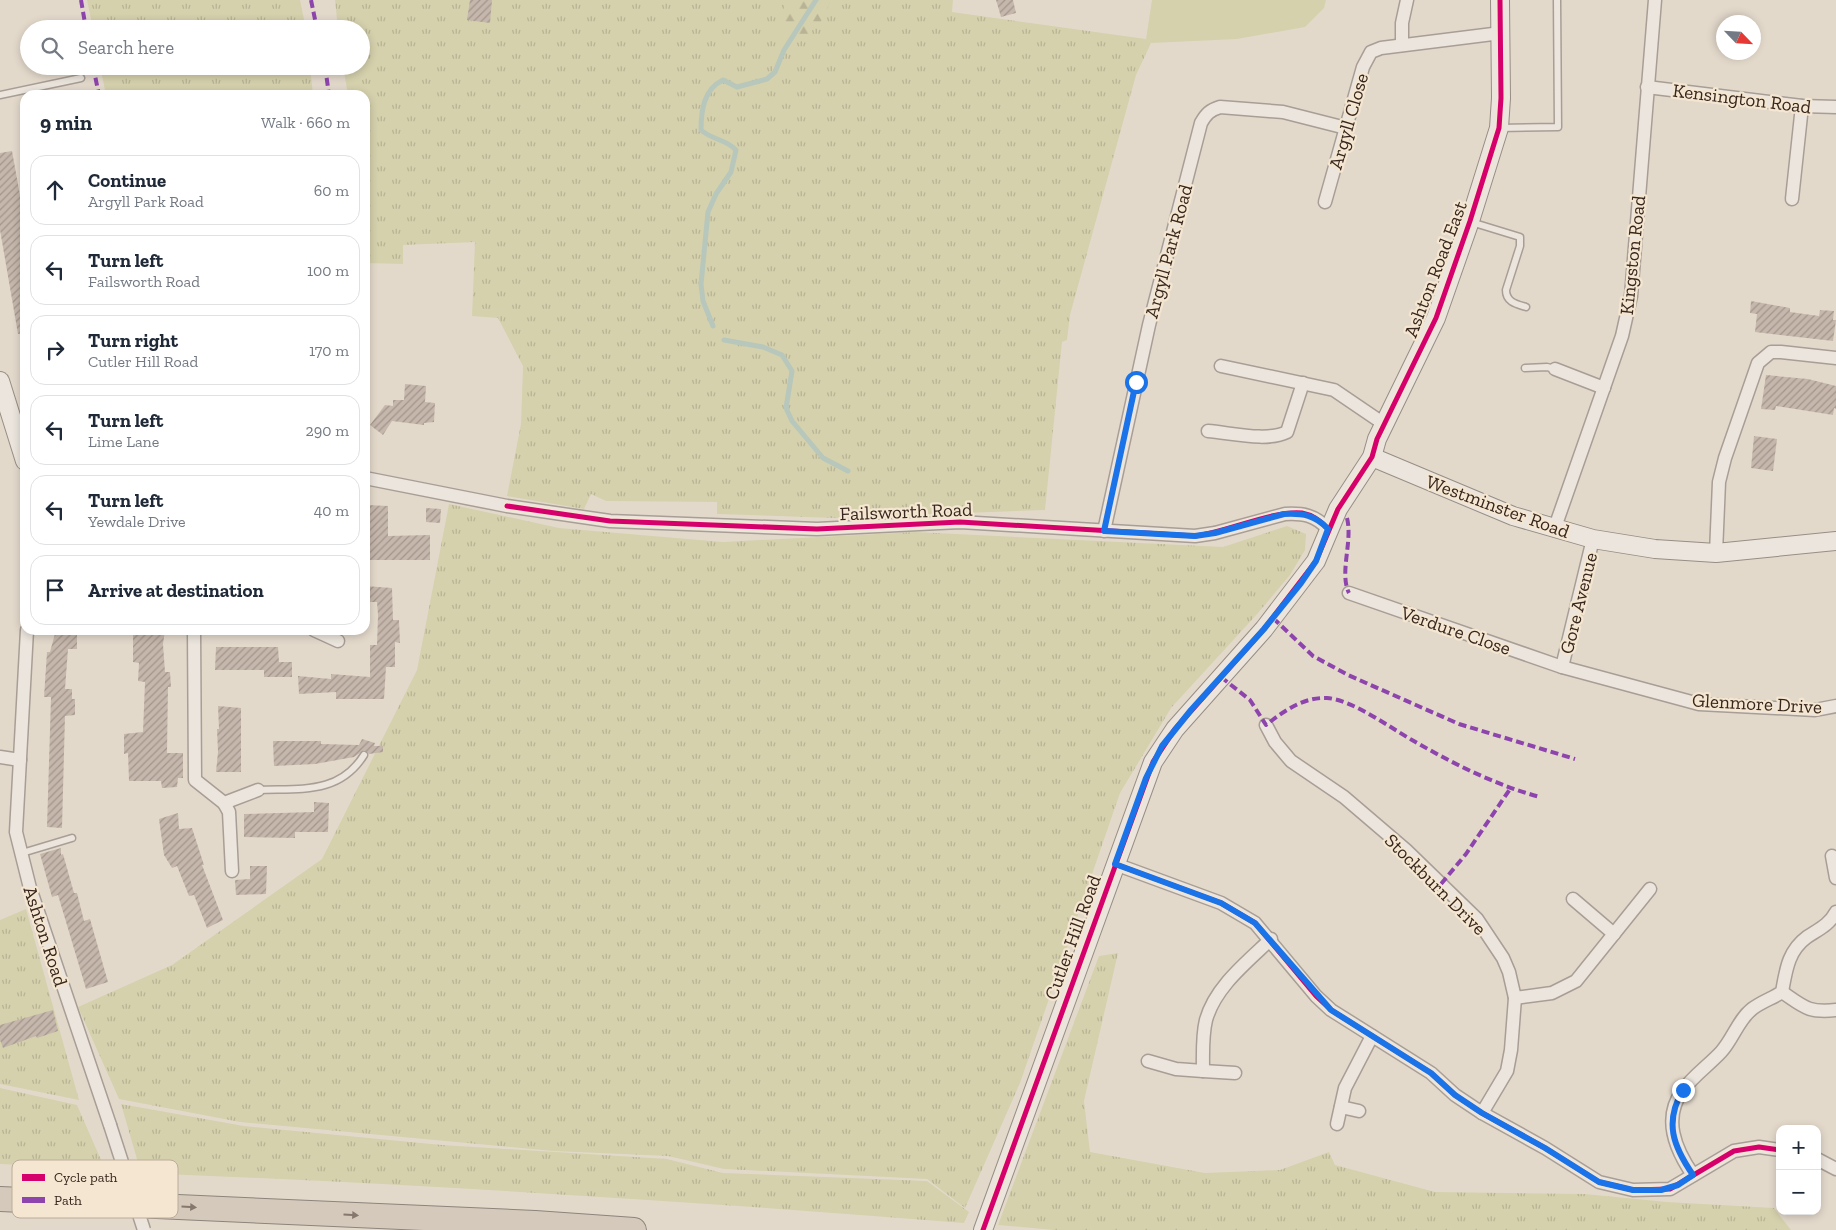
<!DOCTYPE html>
<html lang="en">
<head>
<meta charset="utf-8">
<style>
	:root { --surface:#fff; --page:#f6f6f7; --text:#1f2937; --muted:#747a83; --line:#e0e1e3 }
	body { margin:0; font-family:"Zilla Slab",serif; background:var(--page); color:var(--text) }
	.controls { position:absolute; right:15px; bottom:15px; display:grid; overflow:hidden; border-radius:10px; box-shadow:0 2px 8px #0003 }
	.controls button { width:45px; height:45px; display:grid; place-items:center; padding:0; border:0; border-bottom:1px solid var(--line); background:var(--surface); color:var(--text); font:25px sans-serif }
	.compass { position:absolute; left:1716px; top:15px; width:45px; height:45px; border-radius:50%; background:var(--surface); box-shadow:0 2px 8px #0003; rotate:115deg }
	.stop { position:absolute; width:15px; height:15px; margin:-11px; border:4px solid #1a73e8; border-radius:50%; background:#fff }
	.stop.end { background:#1a73e8; border-color:#fff; box-shadow:0 1px 5px #0008 }
	.list { margin:0; padding:0; list-style:none }
	h2 { display:flex; justify-content:space-between; align-items:center; height:65px; margin:0; padding:0 20px; font-size:21px }
	h2 small { font-size:16px; font-weight:400; color:var(--muted) }
	.list li { display:grid; grid-template-columns:32px 1fr auto; gap:15px; align-items:center; box-sizing:border-box; height:70px; margin:0 10px 10px; padding:0 10px; border:1px solid var(--line); border-radius:15px }
	.list b { display:block; font-size:19px; white-space:nowrap }
	.list p { margin:0; font-size:16px; white-space:nowrap; color:var(--muted) }
	.list em { font-size:16px; font-style:normal; color:var(--muted) }
	.icon { flex:none; width:28px; height:28px; fill:none; stroke:currentColor; stroke-width:2; stroke-linecap:round; stroke-linejoin:round }
	.map { position:relative; flex:none; width:1836px; height:1230px; overflow:hidden }
	.search { position:absolute; background:var(--surface); box-shadow:0 2px 8px #0003; left:20px; top:20px; width:350px; height:55px; display:flex; align-items:center; gap:12px; box-sizing:border-box; padding:0 18px; border-radius:28px; color:var(--muted); font-size:19px }
	.panel { position:absolute; background:var(--surface); box-shadow:0 2px 8px #0003; left:20px; top:90px; width:350px; height:545px; border-radius:15px }
	.map>svg:first-child { display:block }
	.grass { fill:url(#grass-tufts) }
	.forest { fill:url(#forest-firs) }
	.park { fill:#d5d1ad }
	.lines { fill:none; stroke-linecap:round; stroke-linejoin:round }
	.stream { stroke:#b7c7bb; stroke-width:5 }
	.building { fill:url(#building-hatch) }
	.lane-casing { stroke:#a89e95; stroke-width:9 }
	.street-casing { stroke:#a89e95; stroke-width:15 }
	.secondary-casing { stroke:#978e84; stroke-width:20 }
	.highway-casing { stroke:#8d847b; stroke-width:26 }
	.lane { stroke:#ebe5dd; stroke-width:6 }
	.street { stroke:#ebe5dd; stroke-width:12 }
	.secondary { stroke:#ebe5dd; stroke-width:18 }
	.highway { stroke:#d5c9bc; stroke-width:24 }
	.street-bridge-casing { stroke:#a89e95; stroke-width:15; stroke-linecap:butt }
	.street-bridge { stroke:#ebe5dd; stroke-width:12 }
	.quiet { stroke:#8e44ad; stroke-width:4; stroke-dasharray:8 4; stroke-linecap:butt }
	.cycleway-casing { stroke:#f4e6d0; stroke-width:8 }
	.cycleway { stroke:#d6006c; stroke-width:5 }
	.oneway { fill:#86786c }
	.route { stroke:#1a73e8; stroke-width:6 }
	.labels { text-anchor:middle; stroke-width:4.5; stroke-linejoin:round; paint-order:stroke }
	.street-label { font-size:19px; fill:#36261d; stroke:#f4e6d0 }
	.key { fill:#f4e6d0; stroke:#bbac9a; stroke-width:1 }
	.key-label { font-size:14px; fill:#36261d }
</style>
</head>
<body>
<div class="map">
<svg width="1836" height="1230" viewBox="0 0 1836 1230">
	<defs>
		<pattern id="grass-tufts" width="24" height="20" patternUnits="userSpaceOnUse" patternTransform="scale(1.25)"><rect width="24" height="20" fill="#d5d1ad"/><path d="M3 7l-1-3M5 7V3M7 7l1-3M15 17l-1-3M17 17v-4M19 17l1-3" fill="none" stroke="#b7b394"/></pattern>
		<pattern id="forest-firs" width="22" height="20" patternUnits="userSpaceOnUse" patternTransform="scale(1.25)"><rect width="22" height="20" fill="#d5d1ad"/><path d="M5 1l3.5 6h-7zM16 11l3.5 6h-7z" fill="#b7b394"/></pattern>
		<pattern id="building-hatch" width="6" height="6" patternUnits="userSpaceOnUse" patternTransform="scale(1.25)"><rect width="6" height="6" fill="#c6b7ac"/><path d="M-1 1l2-2M0 6l6-6M5 7l2-2" fill="none" stroke="#a2958b"/></pattern>
	</defs>
	<rect width="100%" height="100%" fill="#e3d9cb"/>
	<!-- grass -->
	<g class="grass">
		<polygon points="87,0 300,0 306,29 93,29"/>
		<polygon points="335,0 953,0 952,12 1146,39 1151,43 1136,75 1070,315 1067,340 1062,342 1045,510 834,518 717,514 717,502 606,501 591,494 584,509 507,496 521,424 523,366 498,318 472,316 475,242 403,245 403,264 365,263 365,95 348,95 343,66 361,66 361,29 338,29"/>
		<polygon points="100,66 310,66 313,95 106,95"/>
		<polygon points="449,504 559,528 723,542 915,532 1223,547 1287,526 1306,534 1305,550 1290,575 1258,613 1171,708 1120,793 1020,1083 965,1208 927,1179 724,1169 668,1156 553,1151 240,1122 119,1099 78,1007 172,965 322,859 417,670"/>
		<polygon points="26,909 79,1100 0,1084 0,920"/>
		<polygon points="1118,953 1084,1101 1090,1152 1205,1173 1280,1170 1329,1152 1335,1165 1435,1192 1585,1194 1667,1202 1774,1208 1791,1230 1054,1230 998,1225 1099,956"/>
		<polygon points="0,1088 77,1105 105,1169 0,1164"/>
		<path d="M 121,1104 L 244,1126 L 442,1145 L 667,1159 L 723,1173 L 927,1181 L 969,1212 L 964,1223 C 690,1201 416,1184 141,1173 Z"/>
	</g>
	<!-- forest -->
	<polygon class="forest" points="785,0 831,0 821,22 799,43 780,32"/>
	<!-- park -->
	<polygon class="park" points="1152,0 1326,0 1324,8 1305,27 1237,39 1151,43 1146,39"/>
	<g class="lines">
		<!-- stream -->
		<g class="stream">
			<path d="M 713,326 L 703,301 L 701,284 L 708,212 L 716,194 L 731,172 L 736,150 C 726,139 712,140 701,130 C 701,110 704,89 723,80 L 737,87 L 767,79 L 775,72 L 784,50 L 816,0"/>
			<polyline points="724,340 763,347 782,355 792,371 786,408 792,421 823,458 848,471"/>
		</g>
	</g>
	<!-- building -->
	<g class="building">
		<polygon points="470,0 492,0 490,23 467,20"/>
		<polygon points="996,0 1013,0 1016,13 1001,17"/>
		<polygon points="12,151 25,223 25,333 18,334 0,230 0,153"/>
		<polygon points="1751,301 1790,308 1790,312 1819,316 1820,310 1834,311 1833,320 1836,320 1833,341 1755,332 1757,314 1750,313"/>
		<polygon points="1766,375 1808,379 1836,386 1836,409 1834,408 1833,415 1776,406 1775,410 1761,409"/>
		<polygon points="405,384 426,386 425,402 435,403 434,422 424,423 424,425 392,421 383,435 370,425 385,405 393,406 393,400 404,400"/>
		<polygon points="1754,436 1777,439 1773,471 1751,468"/>
		<polygon points="367,505 388,506 388,536 430,535 430,560 366,560"/>
		<polygon points="426,508 441,509 440,523 426,522"/>
		<polygon points="365,586 392,588 393,620 399,620 400,643 395,642 395,667 386,667 384,699 336,699 336,692 299,694 298,676 331,679 331,674 370,677 370,645 377,645 378,615 377,602 365,602"/>
		<polygon points="56,630 77,630 77,649 68,649 65,689 72,689 72,699 75,699 75,715 65,716 62,828 47,827 51,697 44,697 47,652 50,652"/>
		<polygon points="133,630 165,630 163,644 165,672 170,672 171,687 168,687 167,753 183,753 183,778 178,778 177,787 162,788 161,781 129,781 128,753 124,754 124,734 143,732 145,682 138,681 139,663 133,662"/>
		<polygon points="216,647 278,647 279,662 292,662 292,677 264,677 264,670 215,670"/>
		<polygon points="218,706 241,708 241,772 216,772 218,752 217,729 219,729"/>
		<polygon points="362,739 375,743 374,746 383,746 383,752 369,754 364,750 354,757 315,764 274,766 273,741 321,741 321,744 359,745"/>
		<polygon points="314,802 329,803 328,832 295,832 295,838 244,837 244,814 314,812"/>
		<polygon points="178,813 179,829 192,828 204,865 202,865 223,920 207,928 194,895 189,896 177,866 172,868 164,855 159,819"/>
		<polygon points="61,848 61,855 63,854 74,893 77,893 84,921 90,919 108,982 86,989 58,895 52,897 40,854"/>
		<polygon points="250,866 267,866 266,894 236,895 235,880 250,879"/>
		<polygon points="53,1010 58,1031 37,1038 36,1036 3,1048 0,1040 0,1025"/>
	</g>
	<g class="lines">
		<!-- lane casing -->
		<g class="lane-casing">
			<g id="lane">
				<polyline points="0,95 81,78"/>
				<polyline points="1500,128 1558,127 1557,0"/>
				<path d="M 1471,222 L 1520,237 L 1520,246 L 1506,290 C 1506,302 1516,304 1526,307"/>
				<polyline points="1525,368 1547,367 1555,369"/>
				<path d="M 258,790 C 300,788 339,795 364,755"/>
				<polyline points="22,853 72,838"/>
			</g>
		</g>
		<!-- street casing -->
		<g class="street-casing">
			<g id="street">
				<polyline points="1402,45 1402,23 1407,0"/>
				<polyline points="1647,87 1802,106 1836,107"/>
				<polyline points="1792,199 1802,106"/>
				<polyline points="1325,202 1363,67 1371,52 1381,48 1501,33"/>
				<polyline points="1221,366 1334,390 1384,424"/>
				<polyline points="1555,369 1604,388"/>
				<path d="M 1208,431 C 1232,433 1267,442 1287,432 L 1303,383"/>
				<path d="M 365,478 L 507,506 L 610,521 L 817,529 L 960,522 L 1195,536 L 1215,533 L 1285,514 C 1303,513 1315,515 1328,529"/>
				<polyline points="1554,530 1622,336 1631,296 1655,0"/>
				<path d="M 1104,531 L 1149,325 L 1201,123 C 1206,114 1210,110 1220,107 L 1283,112 L 1346,128"/>
				<polyline points="1716,553 1719,482 1725,458 1758,363 1771,352 1781,352 1836,358"/>
				<polyline points="1349,593 1562,667 1699,704 1815,710 1836,706"/>
				<polyline points="27,630 16,832 30,888 110,1125"/>
				<polyline points="194,630 195,780 224,803 258,790"/>
				<polyline points="314,630 338,641"/>
				<polyline points="1562,667 1593,539"/>
				<polyline points="1266,725 1275,742 1291,761 1344,797 1406,850 1477,919 1503,958 1509,972 1515,998 1511,1050 1507,1071 1482,1113"/>
				<polyline points="0,757 20,760"/>
				<polyline points="224,803 229,812 232,871"/>
				<polyline points="1832,856 1836,878"/>
				<polyline points="1115,864 1221,903 1255,923 1316,996 1331,1010 1431,1073 1455,1095 1482,1113 1545,1148 1599,1182 1633,1190 1670,1189 1734,1151 1759,1147 1780,1150"/>
				<polyline points="1573,899 1614,934"/>
				<path d="M 1782,992 C 1804,1007 1808,1013 1836,1010"/>
				<polyline points="1515,998 1552,993 1576,981 1650,889"/>
				<path d="M 1148,1061 L 1176,1069 L 1203,1071 C 1203,1054 1202,1036 1206,1020 C 1215,987 1247,962 1271,939"/>
				<polyline points="1203,1071 1235,1073"/>
				<polyline points="1341,1107 1359,1111"/>
				<polyline points="1337,1124 1345,1088 1372,1036"/>
				<polyline points="1817,1159 1836,1169"/>
				<path d="M 1693,1175 C 1675,1149 1662,1118 1683,1090 C 1693,1076 1709,1065 1721,1052 C 1733,1039 1738,1020 1752,1009 C 1761,1002 1773,998 1782,992 C 1786,970 1788,951 1807,937 C 1819,929 1829,925 1836,912"/>
			</g>
		</g>
		<!-- secondary casing -->
		<g class="secondary-casing">
			<g id="secondary">
				<polyline points="0,381 25,461"/>
				<polyline points="1372,457 1513,516 1593,539 1655,549 1716,553 1836,541"/>
				<polyline points="983,1230 1153,762 1175,729 1264,629 1316,561 1338,509 1372,457 1377,439 1436,318 1470,221 1499,128 1501,98 1500,0"/>
			</g>
		</g>
		<!-- highway casing -->
		<g class="highway-casing">
			<polyline id="highway" points="0,1199 535,1223 634,1230"/>
		</g>
		<!-- lane -->
		<use href="#lane" class="lane"/>
		<!-- street -->
		<use href="#street" class="street"/>
		<!-- secondary -->
		<use href="#secondary" class="secondary"/>
		<!-- highway -->
		<use href="#highway" class="highway"/>
		<!-- street-bridge casing -->
		<g class="street-bridge-casing">
			<polyline id="street-bridge" points="110,1125 144,1230"/>
		</g>
		<!-- street-bridge -->
		<use href="#street-bridge" class="street-bridge"/>
		<!-- quiet -->
		<g class="quiet">
			<polyline points="81,0 86,29"/>
			<polyline points="311,0 317,29"/>
			<polyline points="93,66 99,95"/>
			<polyline points="325,66 329,95"/>
			<path d="M 1347,518 C 1353,541 1339,573 1349,593"/>
			<polyline points="1273,618 1313,656 1348,675 1459,724 1575,759"/>
			<path d="M 1221,677 L 1250,700 L 1266,725 C 1284,711 1303,697 1327,698 C 1353,700 1389,727 1412,740 C 1452,763 1495,785 1540,797"/>
			<polyline points="1441,884 1466,854 1510,789"/>
		</g>
		<!-- cycleway casing -->
		<g class="cycleway-casing">
			<g id="cycleway">
				<path d="M 507,506 L 610,521 L 817,529 L 960,522 L 1195,536 C 1227,532 1274,510 1302,513 C 1313,515 1321,521 1328,529"/>
				<polyline points="1115,864 1221,903 1255,923 1316,996 1331,1010 1431,1073 1455,1095 1482,1113 1545,1148 1599,1182 1633,1190 1670,1189 1734,1151 1759,1147 1780,1150"/>
				<polyline points="983,1230 1153,762 1175,729 1264,629 1316,561 1338,509 1372,457 1377,439 1436,318 1470,221 1499,128 1501,98 1500,0"/>
			</g>
		</g>
		<!-- cycleway -->
		<use href="#cycleway" class="cycleway"/>
	</g>
	<!-- one-way arrows -->
	<defs><path id="oneway-solid" d="M-6-.8H1V-3.2L6.5 0L1 3.2V.8H-6Z" transform="scale(1.25)"/></defs>
	<g class="oneway">
		<use href="#oneway-solid" transform="translate(189 1207) rotate(3)"/>
		<use href="#oneway-solid" transform="translate(351 1215) rotate(3)"/>
	</g>
	<g class="lines">
		<!-- route -->
		<path class="route" d="M 1136,382 L 1104,531 L 1195,536 L 1215,533 L 1284,514 C 1303,513 1315,515 1328,529 L 1316,561 L 1301,583 L 1264,629 L 1191,710 L 1162,746 L 1146,778 L 1115,864 L 1221,903 L 1255,923 L 1331,1010 L 1431,1073 L 1455,1095 L 1482,1113 L 1545,1148 L 1599,1182 L 1633,1190 L 1661,1190 L 1678,1185 L 1693,1175 C 1673,1146 1664,1122 1683,1090"/>
	</g>
	<g class="labels">
		<!-- street labels -->
		<g class="street-label">
			<text transform="translate(1742 98) rotate(7)" y="7">Kensington Road</text>
			<text transform="translate(1348 121) rotate(-74)" y="7">Argyll Close</text>
			<text transform="translate(1168 251) rotate(-75)" y="7">Argyll Park Road</text>
			<text transform="translate(1632 255) rotate(-84)" y="7">Kingston Road</text>
			<text transform="translate(1435 269) rotate(-69)" y="7">Ashton Road East</text>
			<text transform="translate(1498 506) rotate(20)" y="7">Westminster Road</text>
			<text transform="translate(906 511) rotate(-2)" y="7">Failsworth Road</text>
			<text transform="translate(1578 603) rotate(-76)" y="7">Gore Avenue</text>
			<text transform="translate(1456 630) rotate(19)" y="7">Verdure Close</text>
			<text transform="translate(1757 703) rotate(3)" y="7">Glenmore Drive</text>
			<text transform="translate(1436 884) rotate(45)" y="7">Stockburn Drive</text>
			<text transform="translate(46 936) rotate(72)" y="7">Ashton Road</text>
			<text transform="translate(1072 937) rotate(-70)" y="7">Cutler Hill Road</text>
		</g>
	</g>
	<!-- legend -->
	<rect x="12" y="1160" width="166" height="58" rx="8" class="key"/>
	<rect x="22" y="1174" width="23" height="7" fill="#d6006c"/>
	<rect x="22" y="1197" width="23" height="6" fill="#8e44ad"/>
	<g class="key-label">
		<text x="54" y="1182">Cycle path</text>
		<text x="54" y="1205">Path</text>
	</g>
</svg>
<div class="controls">
<button>+</button>
<button>−</button>
</div>
<svg class="compass" viewBox="-18 -18 36 36"><path d="M0-13l5 13h-10z" fill="#e53935"/><path d="M0 13l5-13h-10z" fill="#747a83"/></svg>
<div class="stop" style="left:1136px;top:382px"></div>
<div class="stop end" style="left:1683px;top:1090px"></div>
<div class="search"><svg class="icon" aria-label="search" viewBox="0 0 24 24"><circle cx="10" cy="10" r="6"/><path d="M15 15l6 6"/></svg>Search here</div>
<section class="panel">
<h2>9 min<small>Walk · 660 m</small></h2>
<ul class="list">
<li><svg class="icon" aria-label="ahead" viewBox="0 0 24 24"><path d="M12 20V5M6 11l6-6 6 6"/></svg><div><b>Continue</b><p>Argyll Park Road</p></div><em>60 m</em></li>
<li><svg class="icon" aria-label="left" viewBox="0 0 24 24"><path d="M17 20v-9H6M10 6l-5 5 5 5"/></svg><div><b>Turn left</b><p>Failsworth Road</p></div><em>100 m</em></li>
<li><svg class="icon" aria-label="right" viewBox="0 0 24 24"><path d="M7 20v-9h11M14 6l5 5-5 5"/></svg><div><b>Turn right</b><p>Cutler Hill Road</p></div><em>170 m</em></li>
<li><svg class="icon" aria-label="left" viewBox="0 0 24 24"><path d="M17 20v-9H6M10 6l-5 5 5 5"/></svg><div><b>Turn left</b><p>Lime Lane</p></div><em>290 m</em></li>
<li><svg class="icon" aria-label="left" viewBox="0 0 24 24"><path d="M17 20v-9H6M10 6l-5 5 5 5"/></svg><div><b>Turn left</b><p>Yewdale Drive</p></div><em>40 m</em></li>
<li><svg class="icon" aria-label="arrive" viewBox="0 0 24 24"><path d="M6 21V4h12l-3 4 3 4H6"/></svg><div><b>Arrive at destination</b></div></li>
</ul>
</section>
</div>
</body>
</html>
